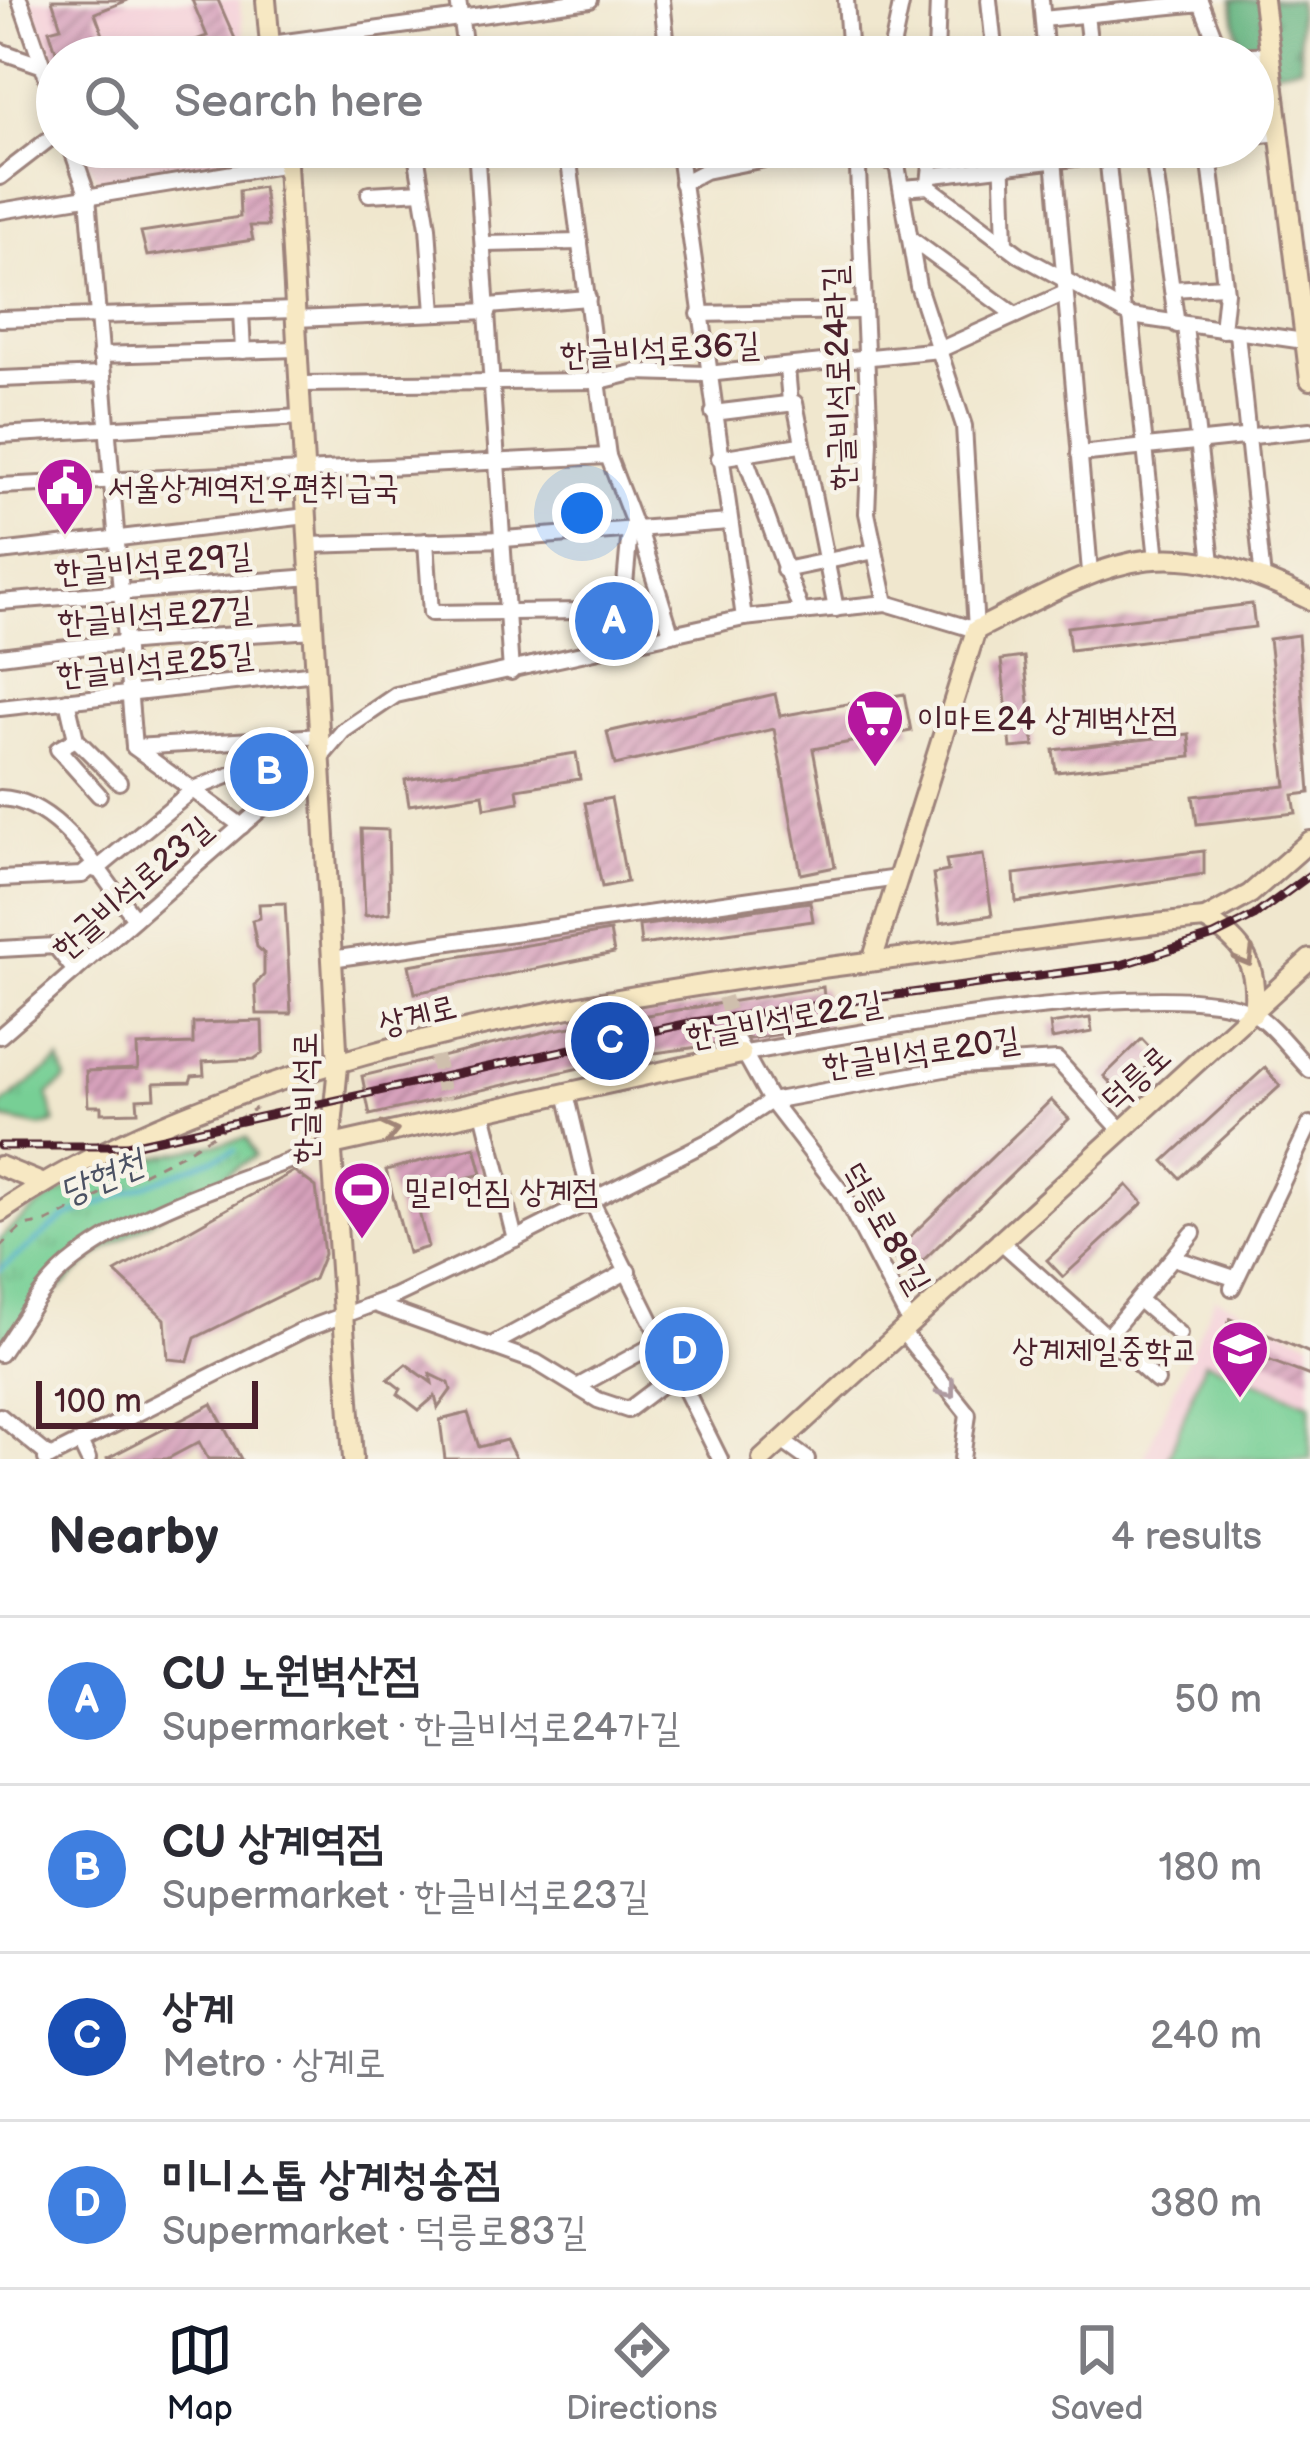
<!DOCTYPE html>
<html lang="en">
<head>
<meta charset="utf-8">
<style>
	:root { --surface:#fff; --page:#f7f7f7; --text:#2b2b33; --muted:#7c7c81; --line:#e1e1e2; --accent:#111827 }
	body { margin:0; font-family:"Balsamiq Sans","Poor Story",sans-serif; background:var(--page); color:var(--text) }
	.scale { position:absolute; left:36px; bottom:30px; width:222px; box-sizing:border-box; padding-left:12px; border:6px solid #4a1f2b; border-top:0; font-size:33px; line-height:42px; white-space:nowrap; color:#4a1f2b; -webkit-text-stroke:9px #f7f3e8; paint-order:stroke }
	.you { position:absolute; left:582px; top:513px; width:42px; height:42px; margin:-30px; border:9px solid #fff; border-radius:50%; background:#1a73e8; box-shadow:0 0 0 18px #1a73e833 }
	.badge { display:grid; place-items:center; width:78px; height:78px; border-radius:50%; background:var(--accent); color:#fff; font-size:39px; font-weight:700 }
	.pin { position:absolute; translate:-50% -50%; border:6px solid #fff; box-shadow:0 3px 12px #0006 }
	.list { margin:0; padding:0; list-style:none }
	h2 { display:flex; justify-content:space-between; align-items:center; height:156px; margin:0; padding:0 48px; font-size:51px }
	h2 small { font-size:39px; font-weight:400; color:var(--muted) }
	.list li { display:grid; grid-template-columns:78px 1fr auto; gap:36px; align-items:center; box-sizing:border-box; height:168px; padding:0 48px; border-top:3px solid var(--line) }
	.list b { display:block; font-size:45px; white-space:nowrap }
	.list p { margin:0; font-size:39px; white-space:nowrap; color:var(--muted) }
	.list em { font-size:39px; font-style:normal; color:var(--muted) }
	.icon { flex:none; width:66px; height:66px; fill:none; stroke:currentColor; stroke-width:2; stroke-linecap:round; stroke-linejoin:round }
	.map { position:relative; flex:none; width:1310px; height:1459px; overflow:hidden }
	.search { position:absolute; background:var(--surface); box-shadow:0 6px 18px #0003; left:36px; right:36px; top:36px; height:132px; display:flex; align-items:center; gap:30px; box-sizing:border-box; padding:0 42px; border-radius:66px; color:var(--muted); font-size:45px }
	.sheet { height:828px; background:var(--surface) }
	nav { display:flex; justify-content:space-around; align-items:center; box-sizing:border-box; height:168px; border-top:3px solid var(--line); background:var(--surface); font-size:33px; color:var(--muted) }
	nav a { display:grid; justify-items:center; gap:6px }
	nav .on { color:var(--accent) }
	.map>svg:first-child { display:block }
	.built { fill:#f5cfd9 }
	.grass { fill:#77cf95; stroke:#607760; stroke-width:3 }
	.forest { fill:url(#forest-firs); stroke:#566854; stroke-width:3 }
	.park { fill:url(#park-tufts); stroke:#607760; stroke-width:3 }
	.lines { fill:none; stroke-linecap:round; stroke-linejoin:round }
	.stream { stroke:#4cafcc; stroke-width:4.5 }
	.building { fill:url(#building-hatch) }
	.street-tunnel { stroke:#cfbfad; stroke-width:14; stroke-dasharray:14 7; stroke-linecap:butt }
	.street-casing { stroke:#9d837c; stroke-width:20 }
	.secondary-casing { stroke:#9d837c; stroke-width:24 }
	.path { stroke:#9d837c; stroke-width:3; stroke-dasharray:9 9; stroke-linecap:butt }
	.street { stroke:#fff; stroke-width:14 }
	.secondary { stroke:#f7e8c3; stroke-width:18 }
	.rail-casing { stroke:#4a1f2b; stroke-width:9 }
	.rail { stroke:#f7f3e8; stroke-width:4.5; stroke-dasharray:14; stroke-linecap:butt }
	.oneway { stroke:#a08477 }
	.oneway2 { stroke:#ae9aa0 }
	.labels { text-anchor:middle; stroke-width:9; stroke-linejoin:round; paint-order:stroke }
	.street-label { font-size:33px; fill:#4a1f2b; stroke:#f7f3e8 }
	.poi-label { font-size:33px; fill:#4a1f2b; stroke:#f7f3e8; text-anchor:start }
	.water-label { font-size:36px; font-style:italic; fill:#4b5163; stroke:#f7f3e8 }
</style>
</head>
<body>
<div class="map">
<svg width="1310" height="1459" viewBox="0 0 1310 1459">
	<defs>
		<pattern id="forest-firs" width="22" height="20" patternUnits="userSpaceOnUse" patternTransform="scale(3)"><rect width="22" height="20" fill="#61b27e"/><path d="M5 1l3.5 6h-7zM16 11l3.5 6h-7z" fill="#529067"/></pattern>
		<pattern id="park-tufts" width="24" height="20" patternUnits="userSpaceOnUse" patternTransform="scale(3)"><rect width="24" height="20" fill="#77cf95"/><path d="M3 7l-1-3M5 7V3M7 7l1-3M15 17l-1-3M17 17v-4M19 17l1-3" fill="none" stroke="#68b181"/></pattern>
		<pattern id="building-hatch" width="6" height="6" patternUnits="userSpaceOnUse" patternTransform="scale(3)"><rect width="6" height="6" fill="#d7a2bc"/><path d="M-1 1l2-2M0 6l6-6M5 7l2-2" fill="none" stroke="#b08399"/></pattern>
	</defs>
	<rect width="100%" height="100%" fill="#f7f3e8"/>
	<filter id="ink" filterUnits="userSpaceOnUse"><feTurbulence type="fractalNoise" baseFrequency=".00833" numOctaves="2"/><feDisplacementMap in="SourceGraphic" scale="24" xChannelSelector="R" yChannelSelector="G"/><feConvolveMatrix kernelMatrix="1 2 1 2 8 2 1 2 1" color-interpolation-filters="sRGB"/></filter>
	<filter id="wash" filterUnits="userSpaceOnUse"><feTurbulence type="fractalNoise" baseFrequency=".004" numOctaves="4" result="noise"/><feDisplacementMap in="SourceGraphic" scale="48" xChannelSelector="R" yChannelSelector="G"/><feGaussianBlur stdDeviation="2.7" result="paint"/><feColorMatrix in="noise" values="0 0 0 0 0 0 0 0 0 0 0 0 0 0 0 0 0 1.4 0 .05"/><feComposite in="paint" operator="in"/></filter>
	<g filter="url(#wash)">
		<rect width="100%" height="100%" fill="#f0e7ce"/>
		<!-- built -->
		<g class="built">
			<polygon points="30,0 239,0 247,57 57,57 57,83"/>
			<polygon points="79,147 251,147 248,161 100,184"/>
			<polygon points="1215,1297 1310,1341 1310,1459 1143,1459"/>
		</g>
		<!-- grass -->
		<polygon class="grass" points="1205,1361 1310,1403 1310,1459 1168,1459"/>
		<!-- forest -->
		<polygon class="forest" points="1232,0 1298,0 1301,66 1271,71 1238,39"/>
		<!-- park -->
		<g class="park">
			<polygon points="60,1060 66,1080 48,1095 55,1122 42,1127 0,1118 0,1106"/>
			<path d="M 247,1138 L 255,1156 L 96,1256 L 0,1342 L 0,1239 C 67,1169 156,1157 247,1138 Z"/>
		</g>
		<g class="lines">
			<!-- stream -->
			<polyline class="stream" points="0,1270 64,1218 235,1150"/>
		</g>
		<g id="blocks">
			<!-- building -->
			<g class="building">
				<polygon points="52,0 128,0 95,13 111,57 58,57 49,30 61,27"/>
				<polygon points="192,0 218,0 243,57 190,57 185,44 207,36"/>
				<polygon points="263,187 268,226 250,226 253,240 147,256 141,232 240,217 239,191"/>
				<polygon points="1252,604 1255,627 1070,650 1067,627"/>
				<polygon points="1298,635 1310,793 1293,795 1296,813 1197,824 1193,796 1286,786 1269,639"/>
				<polygon points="1024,657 1034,746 1011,748 1001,660"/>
				<polygon points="775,694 780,716 904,694 911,731 813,749 835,867 801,874 774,729 615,765 607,732"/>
				<polygon points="1189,734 1191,757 1056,772 1053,750"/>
				<polygon points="576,753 580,779 517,789 519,802 485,808 483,794 409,805 405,780"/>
				<polygon points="611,798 627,882 602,887 585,803"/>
				<polygon points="361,829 388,830 390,913 365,916"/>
				<polygon points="1204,851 1204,874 1016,902 1014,874"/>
				<polygon points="983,855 992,915 940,923 933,874 948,871 946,860"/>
				<polygon points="810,902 813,921 641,945 639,926"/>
				<polygon points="285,903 291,1014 257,1014 255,985 264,975 264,953 257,947 252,920 260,918 259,904"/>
				<polygon points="610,931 614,953 415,993 409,965"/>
				<polygon points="823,987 827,1027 749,1039 737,1031 727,1043 633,1056 370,1115 362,1076 553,1030"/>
				<polygon points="1090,1018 1092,1032 1052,1039 1050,1024"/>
				<polygon points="262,1021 263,1053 254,1059 203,1062 204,1075 192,1076 190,1082 154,1083 155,1098 137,1099 138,1112 101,1113 101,1106 88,1106 86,1071 138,1069 137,1046 193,1044 193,1023"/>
				<polygon points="1142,1039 1158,1056 1120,1093 1104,1076"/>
				<polygon points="1265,1068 1280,1086 1180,1178 1164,1161"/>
				<polygon points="1051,1100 1069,1119 909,1274 891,1255"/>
				<polygon points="475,1147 482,1174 414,1192 428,1247 408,1253 386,1170"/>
				<polygon points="294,1171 316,1187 324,1254 314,1279 195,1338 188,1361 168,1359 165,1319 115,1272"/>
				<polygon points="1127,1185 1143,1203 1063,1277 1047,1260"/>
				<polygon points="1230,1319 1310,1353 1310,1376 1221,1342"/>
				<polygon points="406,1364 432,1383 430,1374 449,1383 451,1390 438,1408 435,1396 419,1410 398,1394 401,1389 388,1379"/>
				<polygon points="212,1404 241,1459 208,1459 199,1442 167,1459 106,1459"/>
				<polygon points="468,1413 479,1447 506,1440 516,1459 445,1459 440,1420"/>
			</g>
		</g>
	</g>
	<g filter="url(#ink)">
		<use href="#blocks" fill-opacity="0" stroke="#9d837c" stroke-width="3"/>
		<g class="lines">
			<!-- street-tunnel -->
			<g class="street-tunnel">
				<polyline points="724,997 738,1042"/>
				<polyline points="436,1056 445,1100"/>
			</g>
			<!-- street casing -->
			<g class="street-casing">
				<g id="street">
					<polyline points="20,0 57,107"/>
					<polyline points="458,0 466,57"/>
					<polyline points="662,0 668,57"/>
					<polyline points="846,0 850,57"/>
					<polyline points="989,0 995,57"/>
					<polyline points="1041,0 1046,57"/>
					<polyline points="1086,15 1091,57"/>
					<polyline points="1043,19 1201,3 1222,57"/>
					<polyline points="271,44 590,0"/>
					<polyline points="0,51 43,66"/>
					<polyline points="890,57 902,0"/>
					<polyline points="936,57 938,0"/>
					<polyline points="1222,57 1269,54"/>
					<polyline points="1253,136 1279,133"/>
					<polyline points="71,147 88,196 134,747 242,826"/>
					<polyline points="415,147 428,227 434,313"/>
					<polyline points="476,147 511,672"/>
					<polyline points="567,147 608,456 636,529"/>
					<polyline points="678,147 744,618"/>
					<polyline points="818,147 897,163"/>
					<polyline points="857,147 870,442 867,513 886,603"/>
					<polyline points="1002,147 1005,245"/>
					<polyline points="1053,147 1090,572"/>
					<polyline points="1208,147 1226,292 1222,330"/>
					<polyline points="1152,149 1177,325"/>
					<polyline points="1107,154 1123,312"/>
					<polyline points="934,175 1166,147"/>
					<polyline points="0,177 57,133"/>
					<polyline points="682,183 705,171 819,148"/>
					<polyline points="929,183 933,147"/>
					<polyline points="902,188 928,186 1020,255 1131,316 1304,341"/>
					<polyline points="369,194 422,191"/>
					<polyline points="0,211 288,164"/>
					<polyline points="911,239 1015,315"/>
					<polyline points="484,244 580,242"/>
					<polyline points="1172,289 1225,286"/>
					<polyline points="489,306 588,298"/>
					<polyline points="241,312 243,351"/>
					<polyline points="699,314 860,311"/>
					<polyline points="1131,316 1157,559"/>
					<polyline points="0,319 295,310"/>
					<polyline points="295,319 489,311"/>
					<polyline points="1185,326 1212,562"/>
					<polyline points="1237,333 1263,579"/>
					<polyline points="100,355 297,349"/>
					<polyline points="787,368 790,402"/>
					<polyline points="0,379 102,375"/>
					<polyline points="299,384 600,381 636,372 707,374 939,350 1065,293"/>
					<polyline points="713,413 795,403 836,609"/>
					<polyline points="0,435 301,417"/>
					<polyline points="744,454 801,611"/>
					<polyline points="1079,454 1310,430"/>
					<polyline points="719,458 800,445"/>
					<polyline points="0,486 608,456"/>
					<polyline points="630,529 624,596 638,641"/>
					<polyline points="639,529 671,633"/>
					<polyline points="426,541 431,613 580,611 627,603"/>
					<polyline points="309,545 504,539 729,522"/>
					<polyline points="0,552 307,516"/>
					<polyline points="784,570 875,551"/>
					<polyline points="0,602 311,577"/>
					<path d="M 0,656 C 105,642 209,637 314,630"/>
					<polyline points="67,700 76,739 119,782"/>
					<polyline points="0,708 316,673"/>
					<polyline points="76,739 58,749 99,795"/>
					<polyline points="134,747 321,736"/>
					<path d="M 0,798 C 61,800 100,876 135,918"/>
					<polyline points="96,870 194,789 253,766 269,739"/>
					<polyline points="0,879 82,875 93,866"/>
					<polyline points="0,949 55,946 75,971"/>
					<polyline points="331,959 898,878"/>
					<polyline points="0,1036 322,756 343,731 396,695 744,618 886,603 976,630 964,426 918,286 894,147"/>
					<polyline points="738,1042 771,1101 843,1194 910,1323"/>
					<path d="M 741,1054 C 839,1036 1172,972 1251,1012 C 1272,1023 1293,1053 1310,1070"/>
					<polyline points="566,1093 591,1200 720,1459"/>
					<polyline points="483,1112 515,1239"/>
					<polyline points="999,1240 1157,1381"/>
					<polyline points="1174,1258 1234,1278"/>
					<polyline points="1232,1288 1310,1124"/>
					<polyline points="1139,1300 1179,1334"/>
					<polyline points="374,1304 536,1362 598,1400 628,1410 661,1385 683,1381"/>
					<polyline points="901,1330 968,1414 962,1459"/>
					<polyline points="1107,1337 1193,1233"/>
					<polyline points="490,1346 628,1271"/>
					<path d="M 0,1354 C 23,1321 43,1283 76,1259 C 149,1204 247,1178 332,1145"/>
					<polyline points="577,1387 663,1340"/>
					<polyline points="0,1416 50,1457"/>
					<polyline points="782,1441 807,1459"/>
					<polyline points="80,1442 88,1459"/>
					<polyline points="46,1459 301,1331 395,1296 515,1239 715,1138 771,1101 960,1066 1057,1060 1121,1130"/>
				</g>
			</g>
			<!-- secondary casing -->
			<g class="secondary-casing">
				<g id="secondary">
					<polyline points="266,0 271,57"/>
					<polyline points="1263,0 1310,380"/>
					<polyline points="286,147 338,1066 331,1137 353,1459"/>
					<path d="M 1205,919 C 1245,943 1259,966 1253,1013"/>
					<path d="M 872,961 L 976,630 C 1114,560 1159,526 1310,600"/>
					<polyline points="332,1145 741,1054"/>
					<polyline points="0,1166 44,1184"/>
					<path d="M 0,1212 C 243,1046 637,990 924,955 C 1018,943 1111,927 1205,919 L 1250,894 L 1310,841"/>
					<polyline points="762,1459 1310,959"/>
				</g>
			</g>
			<!-- path -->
			<polyline class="path" points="0,1247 23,1226 47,1222 184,1153 256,1108"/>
			<!-- street -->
			<use href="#street" class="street"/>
			<!-- secondary -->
			<use href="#secondary" class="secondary"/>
			<!-- rail casing -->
			<g class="rail-casing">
				<polyline id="rail" points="0,1146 127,1146 694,1022 1121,965 1214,936 1254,916 1310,875"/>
			</g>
			<!-- rail -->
			<use href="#rail" class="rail"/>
		</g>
		<!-- one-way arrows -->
		<defs><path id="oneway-chevron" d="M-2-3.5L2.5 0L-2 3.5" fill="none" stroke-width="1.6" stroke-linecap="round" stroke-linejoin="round" transform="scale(3)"/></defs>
		<g class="oneway">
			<use href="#oneway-chevron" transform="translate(1246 958) rotate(60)"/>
			<use href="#oneway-chevron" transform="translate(390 1132) rotate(-13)"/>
		</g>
		<use class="oneway2" href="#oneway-chevron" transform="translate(948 1390) rotate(51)"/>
	</g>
	<!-- icons -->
	<defs>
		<g id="civic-pin" transform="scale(3)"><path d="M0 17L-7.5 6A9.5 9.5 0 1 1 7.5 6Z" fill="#b5179e" stroke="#f7f3e8"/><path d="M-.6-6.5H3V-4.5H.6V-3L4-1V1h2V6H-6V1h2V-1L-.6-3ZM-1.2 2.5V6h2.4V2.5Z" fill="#fff"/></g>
		<g id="supermarket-pin" transform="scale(3)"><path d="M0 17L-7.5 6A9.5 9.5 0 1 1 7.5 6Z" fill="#b5179e" stroke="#f7f3e8"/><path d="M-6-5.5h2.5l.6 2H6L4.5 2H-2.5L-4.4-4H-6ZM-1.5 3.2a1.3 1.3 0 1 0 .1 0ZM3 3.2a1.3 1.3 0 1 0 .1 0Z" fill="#fff"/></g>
		<g id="stadium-pin" transform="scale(3)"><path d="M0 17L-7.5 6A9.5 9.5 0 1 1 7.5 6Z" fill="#b5179e" stroke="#f7f3e8"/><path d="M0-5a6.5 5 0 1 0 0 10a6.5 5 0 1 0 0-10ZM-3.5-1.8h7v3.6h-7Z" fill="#fff"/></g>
		<g id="school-pin" transform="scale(3)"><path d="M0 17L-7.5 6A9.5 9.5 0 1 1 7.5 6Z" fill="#b5179e" stroke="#f7f3e8"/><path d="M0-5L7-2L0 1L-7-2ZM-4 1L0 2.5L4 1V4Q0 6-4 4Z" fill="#fff"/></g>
	</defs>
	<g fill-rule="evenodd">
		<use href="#civic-pin" x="65" y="486"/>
		<use href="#supermarket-pin" x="875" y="718"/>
		<use href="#stadium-pin" x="362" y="1190"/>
		<use href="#school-pin" x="1240" y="1349"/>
	</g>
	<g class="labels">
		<!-- street labels -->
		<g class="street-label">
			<text transform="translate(660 348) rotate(-3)" y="12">한글비석로36길</text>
			<text transform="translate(837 378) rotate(-92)" y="12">한글비석로24라길</text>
			<text transform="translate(153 562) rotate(-5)" y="12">한글비석로29길</text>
			<text transform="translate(155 614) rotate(-4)" y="12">한글비석로27길</text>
			<text transform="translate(155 663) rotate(-6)" y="12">한글비석로25길</text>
			<text transform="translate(131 887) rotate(-41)" y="12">한글비석로23길</text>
			<text transform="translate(417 1014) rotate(-14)" y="12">상계로</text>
			<text transform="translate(784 1018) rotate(-10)" y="12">한글비석로22길</text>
			<text transform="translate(921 1051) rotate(-8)" y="12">한글비석로20길</text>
			<text transform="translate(1135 1077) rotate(-42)" y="12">덕릉로</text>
			<text transform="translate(304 1098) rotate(-90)" y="12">한글비석로</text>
			<text transform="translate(887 1227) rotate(60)" y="12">덕릉로89길</text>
		</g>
		<!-- poi labels -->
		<g class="poi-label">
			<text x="107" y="498">서울상계역전우편취급국</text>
			<text x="917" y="730">이마트24 상계벽산점</text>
			<text x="404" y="1202">밀리언짐 상계점</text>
			<text x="1198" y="1361" text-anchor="end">상계제일중학교</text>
		</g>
		<!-- water labels -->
		<g class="water-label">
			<text transform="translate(101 1176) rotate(-23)" y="13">당현천</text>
		</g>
	</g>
</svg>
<div class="scale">100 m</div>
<div class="you"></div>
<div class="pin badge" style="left:614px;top:621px;background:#3f7fe0">A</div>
<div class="pin badge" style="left:269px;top:772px;background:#3f7fe0">B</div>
<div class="pin badge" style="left:610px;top:1041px;background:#1a4fb4">C</div>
<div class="pin badge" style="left:684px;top:1352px;background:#3f7fe0">D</div>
<div class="search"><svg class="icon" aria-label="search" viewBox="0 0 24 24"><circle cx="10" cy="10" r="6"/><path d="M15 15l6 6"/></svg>Search here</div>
</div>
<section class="sheet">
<h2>Nearby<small>4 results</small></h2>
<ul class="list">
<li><span class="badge" style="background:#3f7fe0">A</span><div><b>CU 노원벽산점</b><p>Supermarket · 한글비석로24가길</p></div><em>50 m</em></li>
<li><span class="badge" style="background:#3f7fe0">B</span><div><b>CU 상계역점</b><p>Supermarket · 한글비석로23길</p></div><em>180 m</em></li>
<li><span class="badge" style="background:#1a4fb4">C</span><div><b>상계</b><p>Metro · 상계로</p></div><em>240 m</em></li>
<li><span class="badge" style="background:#3f7fe0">D</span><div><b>미니스톱 상계청송점</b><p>Supermarket · 덕릉로83길</p></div><em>380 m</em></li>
</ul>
</section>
<nav>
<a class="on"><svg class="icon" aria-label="map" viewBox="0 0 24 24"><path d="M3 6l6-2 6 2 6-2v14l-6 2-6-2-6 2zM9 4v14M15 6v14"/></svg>Map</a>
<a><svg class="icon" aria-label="directions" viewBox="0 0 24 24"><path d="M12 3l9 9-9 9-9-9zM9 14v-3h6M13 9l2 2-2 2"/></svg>Directions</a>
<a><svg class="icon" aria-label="saved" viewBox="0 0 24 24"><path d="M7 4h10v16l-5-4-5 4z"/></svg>Saved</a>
</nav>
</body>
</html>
